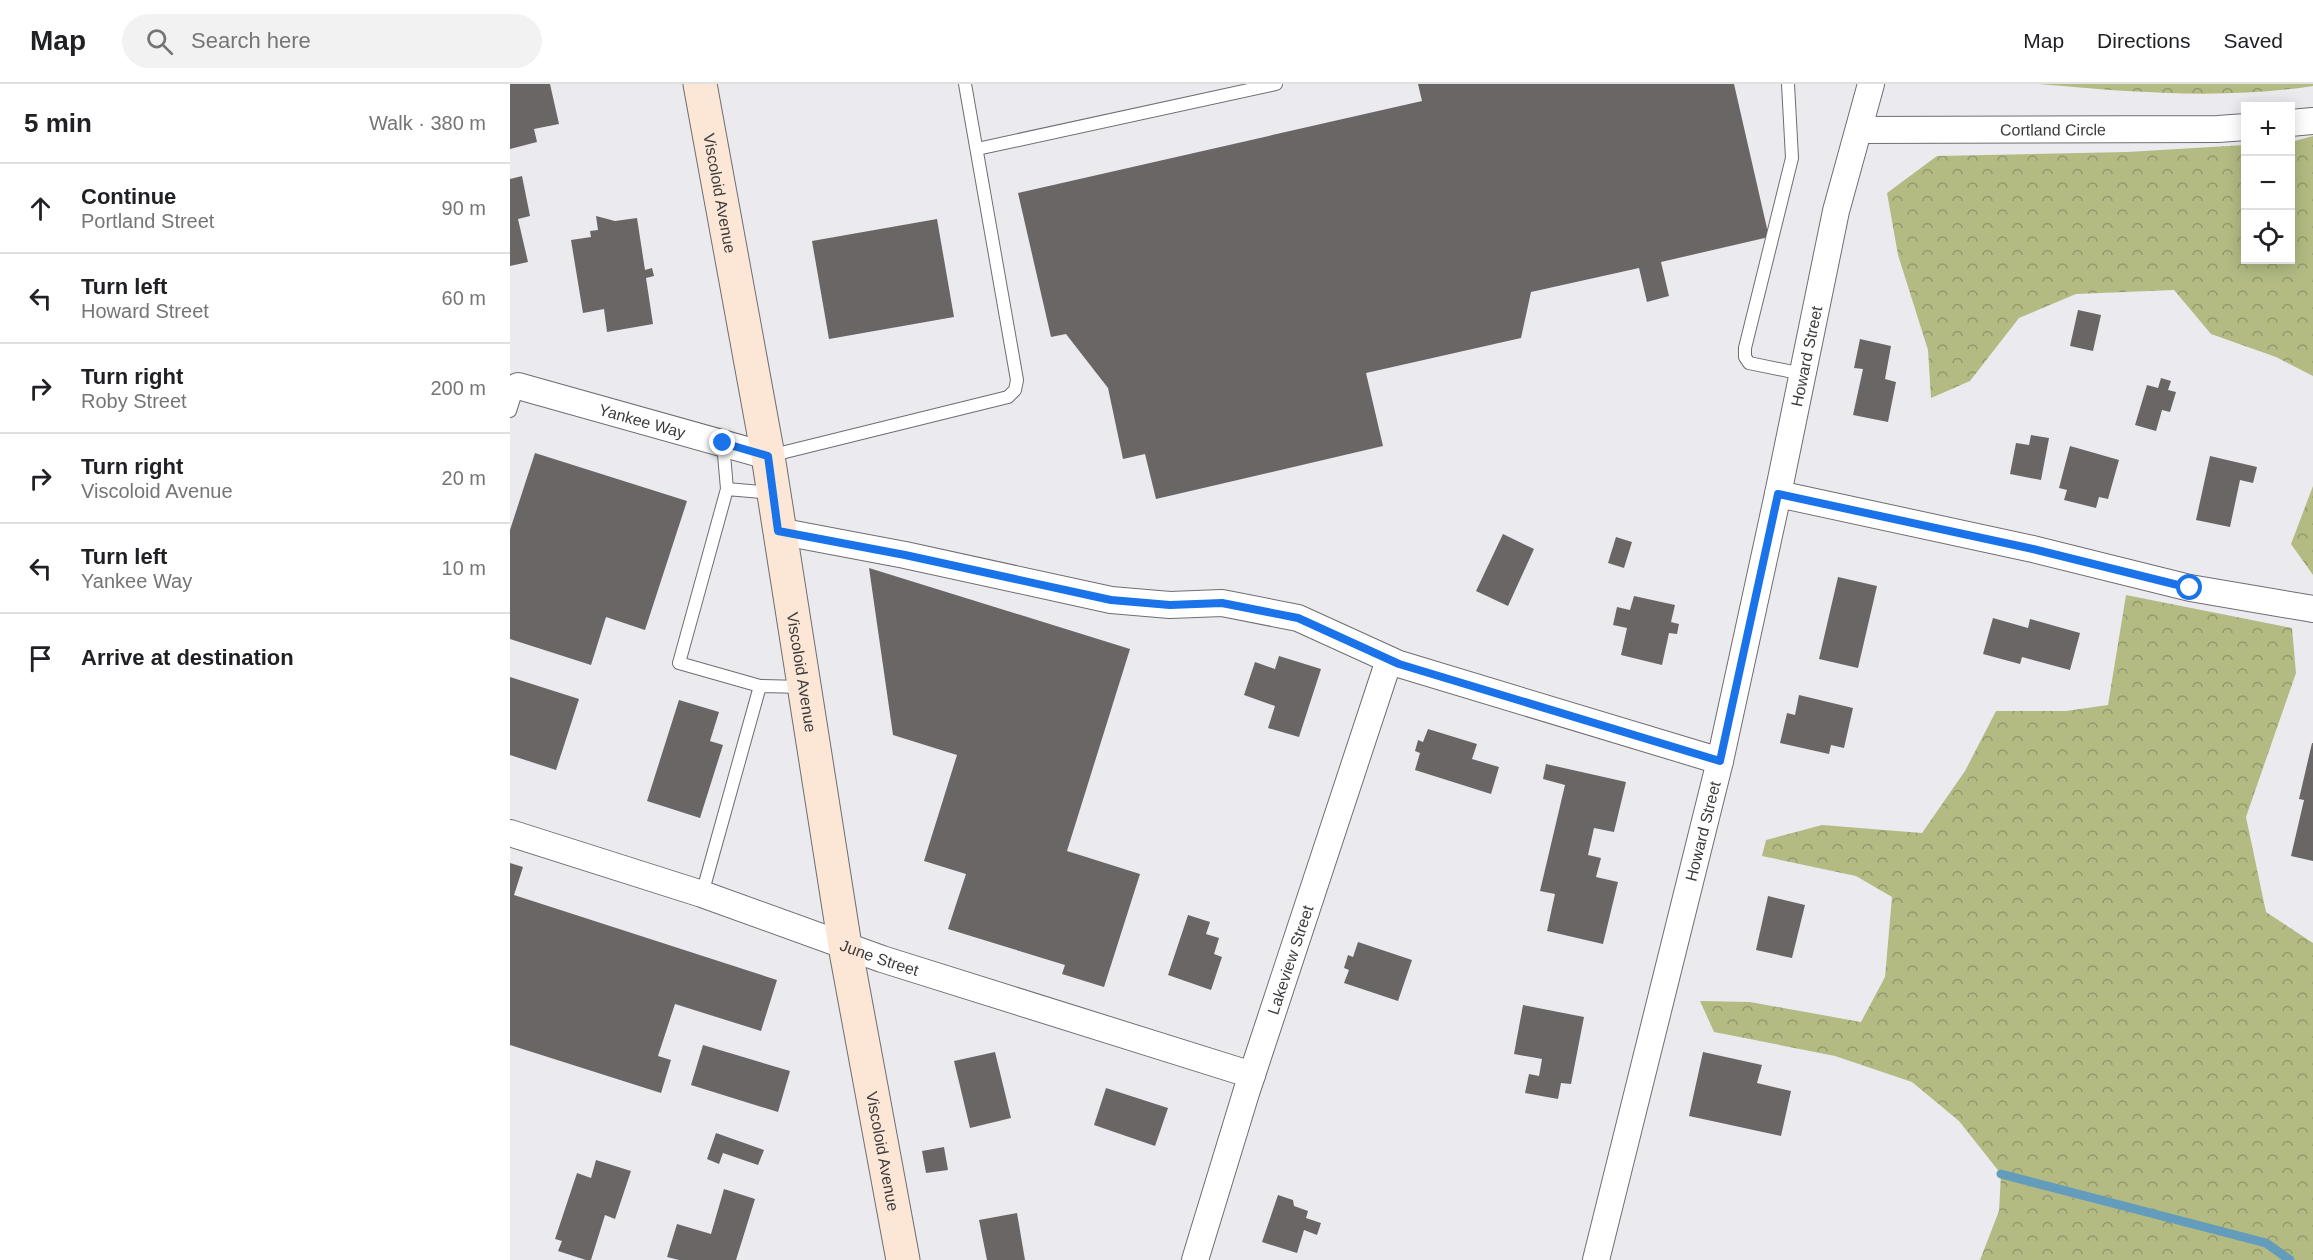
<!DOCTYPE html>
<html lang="en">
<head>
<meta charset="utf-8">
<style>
	:root { --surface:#fff; --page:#f2f2f2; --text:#202124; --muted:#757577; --line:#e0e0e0 }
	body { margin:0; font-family:Arial,sans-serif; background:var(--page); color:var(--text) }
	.controls { position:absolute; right:18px; top:18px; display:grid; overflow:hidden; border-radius:0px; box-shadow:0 3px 15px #0003 }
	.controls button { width:54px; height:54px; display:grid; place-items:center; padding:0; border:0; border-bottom:2px solid var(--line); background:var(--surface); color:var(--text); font:30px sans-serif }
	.stop { position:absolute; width:18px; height:18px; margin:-14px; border:4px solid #1a73e8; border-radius:50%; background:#fff }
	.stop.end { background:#1a73e8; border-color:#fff; box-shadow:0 2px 6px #0008 }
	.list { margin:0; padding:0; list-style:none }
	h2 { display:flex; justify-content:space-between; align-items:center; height:78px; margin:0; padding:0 24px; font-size:26px }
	h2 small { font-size:20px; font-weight:400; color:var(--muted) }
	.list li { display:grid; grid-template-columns:39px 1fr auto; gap:18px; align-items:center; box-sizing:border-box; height:90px; padding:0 24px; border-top:2px solid var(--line) }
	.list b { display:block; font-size:22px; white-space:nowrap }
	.list p { margin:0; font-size:20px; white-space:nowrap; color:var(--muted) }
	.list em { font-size:20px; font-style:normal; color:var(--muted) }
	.icon { flex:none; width:33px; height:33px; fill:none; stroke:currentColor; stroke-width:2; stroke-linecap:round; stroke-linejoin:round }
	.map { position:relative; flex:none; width:1803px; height:1176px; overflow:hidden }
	header { display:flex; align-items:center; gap:36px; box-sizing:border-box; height:84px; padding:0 30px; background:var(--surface); border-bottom:2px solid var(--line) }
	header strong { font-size:28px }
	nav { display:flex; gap:33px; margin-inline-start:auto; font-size:21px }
	.search { width:420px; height:54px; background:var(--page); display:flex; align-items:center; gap:15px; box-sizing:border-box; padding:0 21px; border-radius:33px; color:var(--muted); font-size:22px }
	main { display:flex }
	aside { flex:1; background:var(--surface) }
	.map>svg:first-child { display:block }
	.forest { fill:url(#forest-crowns) }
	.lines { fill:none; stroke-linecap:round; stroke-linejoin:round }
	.stream { stroke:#649cbb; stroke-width:9 }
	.building { fill:#6a6665 }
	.service-casing { stroke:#6e6e72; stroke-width:14 }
	.minor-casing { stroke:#6e6e72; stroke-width:28 }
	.secondary-casing { stroke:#6e6e72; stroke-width:35 }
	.service { stroke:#fff; stroke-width:12 }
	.minor { stroke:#fff; stroke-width:26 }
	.secondary { stroke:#fce6d5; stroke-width:33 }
	.route { stroke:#1a73e8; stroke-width:8 }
	.labels { text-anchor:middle; stroke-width:6; stroke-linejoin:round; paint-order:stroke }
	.street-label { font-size:16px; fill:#3c3c3e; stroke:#f8f8fc }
</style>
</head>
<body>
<header>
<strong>Map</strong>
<div class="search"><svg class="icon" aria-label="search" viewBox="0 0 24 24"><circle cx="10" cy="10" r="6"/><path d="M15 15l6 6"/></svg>Search here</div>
<nav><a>Map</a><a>Directions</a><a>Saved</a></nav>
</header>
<main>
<aside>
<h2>5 min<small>Walk · 380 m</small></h2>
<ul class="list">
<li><svg class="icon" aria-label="ahead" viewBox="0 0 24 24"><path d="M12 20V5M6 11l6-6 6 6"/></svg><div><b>Continue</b><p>Portland Street</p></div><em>90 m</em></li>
<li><svg class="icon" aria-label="left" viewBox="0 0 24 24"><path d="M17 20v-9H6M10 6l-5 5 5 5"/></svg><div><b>Turn left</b><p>Howard Street</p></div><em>60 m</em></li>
<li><svg class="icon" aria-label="right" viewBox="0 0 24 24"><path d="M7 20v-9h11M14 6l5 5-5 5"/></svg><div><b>Turn right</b><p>Roby Street</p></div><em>200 m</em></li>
<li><svg class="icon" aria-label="right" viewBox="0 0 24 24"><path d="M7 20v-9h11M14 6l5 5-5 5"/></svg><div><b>Turn right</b><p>Viscoloid Avenue</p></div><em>20 m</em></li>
<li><svg class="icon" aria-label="left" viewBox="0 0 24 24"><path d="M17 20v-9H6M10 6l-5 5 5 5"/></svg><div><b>Turn left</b><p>Yankee Way</p></div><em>10 m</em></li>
<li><svg class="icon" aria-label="arrive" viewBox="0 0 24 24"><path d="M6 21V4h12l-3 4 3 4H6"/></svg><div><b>Arrive at destination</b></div></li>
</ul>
</aside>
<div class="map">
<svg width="1803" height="1176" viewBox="0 0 1803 1176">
	<defs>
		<pattern id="forest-crowns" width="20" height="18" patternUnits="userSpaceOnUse" patternTransform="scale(1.5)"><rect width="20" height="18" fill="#b3bb83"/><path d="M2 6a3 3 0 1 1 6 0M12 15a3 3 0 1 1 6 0" fill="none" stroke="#93996d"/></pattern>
	</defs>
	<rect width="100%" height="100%" fill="#ebebef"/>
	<!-- forest -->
	<g class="forest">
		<path d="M 1529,0 L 1803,0 L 1803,2 C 1712,16 1620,8 1529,0 Z"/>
		<polygon points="1803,52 1803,292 1766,273 1701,250 1664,206 1566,210 1509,234 1460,297 1421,314 1418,266 1388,171 1377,109 1427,72 1617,68 1735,61 1736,176 1780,176 1781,58"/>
		<polygon points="1803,402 1803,491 1781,460"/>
		<polygon points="1616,511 1782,544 1786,589 1736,733 1756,828 1803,859 1803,1176 1470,1176 1489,1127 1491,1090 1449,1037 1402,998 1325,972 1204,948 1190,917 1240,918 1351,938 1375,893 1382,813 1346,792 1252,772 1256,756 1312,741 1412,749 1455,687 1486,627 1556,627 1598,621"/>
	</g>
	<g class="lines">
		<!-- stream -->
		<polyline class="stream" points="1491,1090 1756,1159 1780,1176"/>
	</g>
	<!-- building -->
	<g class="building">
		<polygon points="0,0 40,0 49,40 24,45 27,58 0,65"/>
		<polygon points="908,0 1224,0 1259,153 1151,178 1159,212 1137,218 1129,184 1021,208 1011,254 856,289 873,362 646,415 635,370 613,375 598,304 556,250 541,253 508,109 912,17"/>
		<polygon points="12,92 20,132 8,135 18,178 0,182 0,95"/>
		<polygon points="86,132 105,137 127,134 135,186 142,184 144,192 136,194 143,240 97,248 94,225 73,229 61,156 81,153 80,147 88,146"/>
		<polygon points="427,135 444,233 319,255 302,157"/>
		<polygon points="1568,226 1591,231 1583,267 1560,262"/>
		<polygon points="1350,255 1381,262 1375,295 1386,298 1378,338 1343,331 1353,285 1344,284"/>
		<polygon points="1651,294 1661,297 1658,306 1666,308 1660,328 1652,326 1646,347 1625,341 1637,301 1648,304"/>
		<polygon points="1521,351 1539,354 1531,396 1500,390 1506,359 1519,361"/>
		<polygon points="1560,362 1609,376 1598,415 1589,413 1586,424 1554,416 1557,406 1549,404"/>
		<polygon points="25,369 177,417 135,546 96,533 81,581 0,555 0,446"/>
		<polygon points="1700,372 1747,383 1743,399 1730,396 1720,443 1686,436"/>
		<polygon points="993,450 1024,465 998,522 966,507"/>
		<polygon points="1106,453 1122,458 1114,484 1098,479"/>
		<polygon points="359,484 620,565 557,767 630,790 594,903 552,890 555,881 438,845 456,790 414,777 447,671 383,651"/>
		<polygon points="1328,493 1367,502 1348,584 1309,575"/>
		<polygon points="1124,512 1165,521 1161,538 1169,540 1167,550 1159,549 1152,581 1111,571 1117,544 1103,541 1107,523 1120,526"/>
		<polygon points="1483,534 1518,544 1520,535 1570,549 1560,586 1512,573 1510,580 1473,570"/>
		<polygon points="769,572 811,585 789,653 758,644 765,622 734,611 745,578 765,585"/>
		<polygon points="0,593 69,615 46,686 0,671"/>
		<polygon points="1289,611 1343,624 1334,664 1321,661 1319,670 1270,659 1277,629 1285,631"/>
		<polygon points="169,616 209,628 200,657 213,661 190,734 137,717"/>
		<polygon points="918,645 967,660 962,675 989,683 981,710 905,686 910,669 905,667 908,656 913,658"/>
		<polygon points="1802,659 1803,659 1803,777 1781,772 1794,716 1789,715"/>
		<polygon points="1036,680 1116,698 1104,748 1084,744 1078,771 1091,774 1086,793 1108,798 1093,860 1037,847 1045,810 1030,807 1055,701 1033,695"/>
		<polygon points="0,779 13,783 4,811 267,896 251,947 165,920 148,972 161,976 151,1009 0,961"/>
		<polygon points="1258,812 1295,821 1282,874 1246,866"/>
		<polygon points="678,831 700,838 696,850 709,854 704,870 712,873 701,906 658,891"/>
		<polygon points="848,858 902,876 888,917 834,899 839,886 834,884 838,871 843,873"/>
		<polygon points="1013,921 1074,933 1061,1000 1051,999 1048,1015 1015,1009 1019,990 1029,992 1032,975 1004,970"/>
		<polygon points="193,961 280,987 268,1028 181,1001"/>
		<polygon points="485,968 501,1034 460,1044 444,977"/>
		<polygon points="1193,968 1252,981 1247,999 1281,1007 1271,1052 1179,1032"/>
		<polygon points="596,1004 658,1024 645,1062 584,1041"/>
		<polygon points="206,1049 254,1066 248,1081 213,1069 209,1080 197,1075"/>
		<polygon points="434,1063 438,1086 416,1089 412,1067"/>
		<polygon points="86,1076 121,1087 105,1135 95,1131 81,1176 76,1176 48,1167 52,1157 45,1155 67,1089 81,1094"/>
		<polygon points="214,1105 245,1115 226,1176 169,1176 157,1173 167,1140 201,1150"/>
		<polygon points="768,1111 783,1116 784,1122 798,1127 796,1134 811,1139 807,1151 794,1146 787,1169 752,1158"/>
		<polygon points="507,1129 515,1176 477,1176 469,1136"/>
	</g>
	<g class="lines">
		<!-- service casing -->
		<g class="service-casing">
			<g id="service">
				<polyline points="1278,0 1282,74 1235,264 1235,273 1239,279 1293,290"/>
				<polyline points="467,65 766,0"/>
				<polyline points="0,327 8,302"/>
				<polyline points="213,359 217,405"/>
				<polyline points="259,372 498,313 505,306 507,296 455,0"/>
				<polyline points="250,602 169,579 217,405 262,409"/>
				<polyline points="192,810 250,602 293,603"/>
			</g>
		</g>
		<!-- minor casing -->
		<g class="minor-casing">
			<g id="minor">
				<polyline points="1780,39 1803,37"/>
				<path id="s1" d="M 1349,46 L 1708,45 L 1736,43"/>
				<path id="s2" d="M 8,302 L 258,372"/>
				<polyline points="1268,410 1523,465 1680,504 1803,525"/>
				<polyline points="268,447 395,471 601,516 660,521 712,519 788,534 889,580 1210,677"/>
				<path id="s3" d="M 0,749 L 192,810 L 372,875 L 742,991"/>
				<path id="s4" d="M 685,1176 L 736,1009 L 879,576"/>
				<path id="s5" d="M 1086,1176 L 1210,677 L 1268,410 L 1326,127 L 1361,0"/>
			</g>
		</g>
		<!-- secondary casing -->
		<g class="secondary-casing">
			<g id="secondary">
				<path id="s6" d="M 190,0 L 258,372 L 335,862 L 393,1176"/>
			</g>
		</g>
		<!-- service -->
		<use href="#service" class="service"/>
		<!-- minor -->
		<use href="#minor" class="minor"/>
		<!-- secondary -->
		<use href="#secondary" class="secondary"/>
	</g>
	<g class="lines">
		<!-- route -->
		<polyline class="route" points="213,359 258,372 268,447 395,471 601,516 660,521 712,519 788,534 889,580 1210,677 1268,410 1523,465 1680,504"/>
	</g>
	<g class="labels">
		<!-- street labels -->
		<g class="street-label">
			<text dy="6" stroke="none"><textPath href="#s1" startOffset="194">Cortland Circle</textPath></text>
			<text dy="6" stroke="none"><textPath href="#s6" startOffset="111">Viscoloid Avenue</textPath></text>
			<text dy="6" stroke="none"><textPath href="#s5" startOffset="928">Howard Street</textPath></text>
			<text dy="6" stroke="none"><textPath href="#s2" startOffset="129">Yankee Way</textPath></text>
			<text dy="6" stroke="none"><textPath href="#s6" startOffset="597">Viscoloid Avenue</textPath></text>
			<text dy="6" stroke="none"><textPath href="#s5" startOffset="442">Howard Street</textPath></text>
			<text dy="6" stroke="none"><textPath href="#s3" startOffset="390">June Street</textPath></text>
			<text dy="6" stroke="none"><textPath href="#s4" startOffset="315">Lakeview Street</textPath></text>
			<text dy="6" stroke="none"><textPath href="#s6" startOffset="1083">Viscoloid Avenue</textPath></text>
		</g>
	</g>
</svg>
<div class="controls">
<button>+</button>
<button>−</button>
<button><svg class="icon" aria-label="locate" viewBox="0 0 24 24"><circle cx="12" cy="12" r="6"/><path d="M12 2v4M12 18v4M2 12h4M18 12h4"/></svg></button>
</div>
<div class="stop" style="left:1680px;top:504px"></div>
<div class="stop end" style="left:213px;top:359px"></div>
</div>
</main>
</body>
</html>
